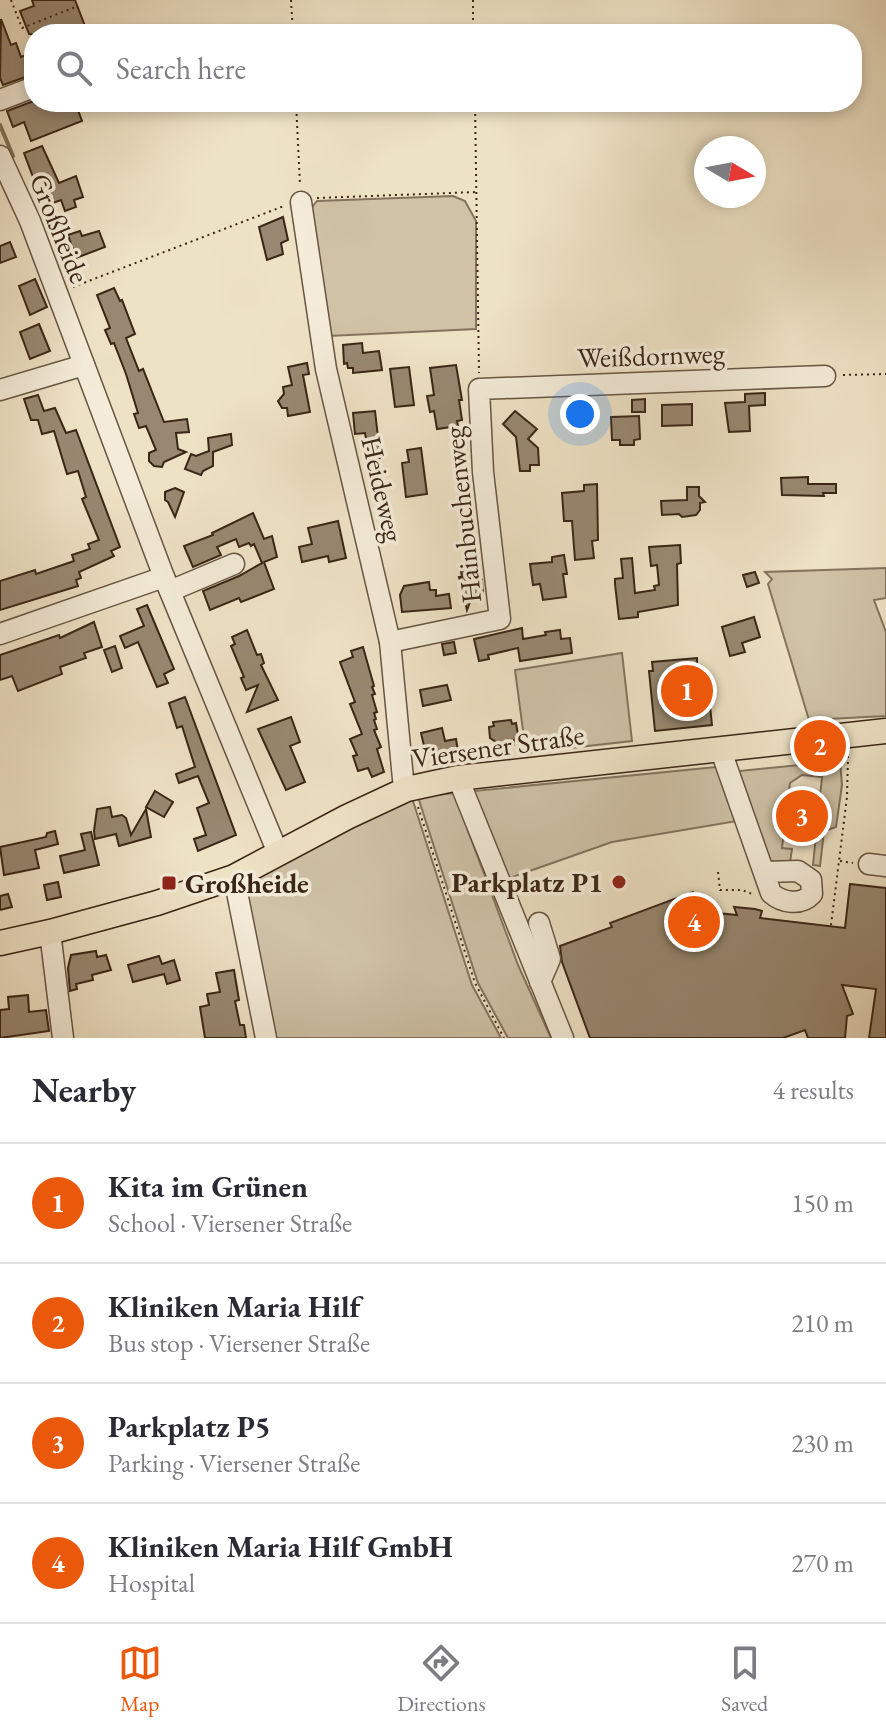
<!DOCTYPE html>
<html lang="en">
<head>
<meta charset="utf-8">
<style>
	:root { --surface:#fff; --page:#f7f7f7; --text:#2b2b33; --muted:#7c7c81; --line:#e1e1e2; --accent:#ea580c }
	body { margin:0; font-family:"EB Garamond",serif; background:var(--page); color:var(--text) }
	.compass { position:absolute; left:694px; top:136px; width:72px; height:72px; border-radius:50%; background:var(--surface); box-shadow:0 4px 12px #0003; rotate:100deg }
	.you { position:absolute; left:580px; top:414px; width:28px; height:28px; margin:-20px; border:6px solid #fff; border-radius:50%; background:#1a73e8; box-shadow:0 0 0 12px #1a73e833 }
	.badge { display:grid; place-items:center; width:52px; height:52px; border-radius:50%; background:var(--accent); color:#fff; font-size:26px; font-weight:700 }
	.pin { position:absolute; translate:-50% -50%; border:4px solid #fff; box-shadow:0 2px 8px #0006 }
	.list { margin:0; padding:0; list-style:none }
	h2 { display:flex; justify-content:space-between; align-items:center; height:104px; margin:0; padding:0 32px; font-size:34px }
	h2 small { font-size:26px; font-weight:400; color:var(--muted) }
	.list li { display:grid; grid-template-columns:52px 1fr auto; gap:24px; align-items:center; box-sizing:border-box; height:120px; padding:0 32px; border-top:2px solid var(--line) }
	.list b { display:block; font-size:30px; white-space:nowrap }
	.list p { margin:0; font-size:26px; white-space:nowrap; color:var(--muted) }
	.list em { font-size:26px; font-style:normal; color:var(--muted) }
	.icon { flex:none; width:44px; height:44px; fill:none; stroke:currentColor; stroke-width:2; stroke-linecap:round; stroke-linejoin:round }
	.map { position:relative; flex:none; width:886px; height:1038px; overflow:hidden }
	.search { position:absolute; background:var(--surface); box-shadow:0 4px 12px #0003; left:24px; right:24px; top:24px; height:88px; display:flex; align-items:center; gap:20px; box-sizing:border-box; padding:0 28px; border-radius:32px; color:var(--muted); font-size:30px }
	.sheet { height:584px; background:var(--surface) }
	nav { display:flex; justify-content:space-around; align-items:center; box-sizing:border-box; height:112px; border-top:2px solid var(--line); background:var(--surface); font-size:22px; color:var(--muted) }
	nav a { display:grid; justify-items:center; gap:4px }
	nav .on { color:var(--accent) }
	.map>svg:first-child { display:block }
	.green { fill:#cfc2a7; stroke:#84745e; stroke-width:2 }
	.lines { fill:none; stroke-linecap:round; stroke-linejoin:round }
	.stream { stroke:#81705c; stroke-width:4 }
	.building { fill:#988871; stroke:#3a2616; stroke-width:2 }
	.minor-casing { stroke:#675542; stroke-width:23 }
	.major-casing { stroke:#3a2616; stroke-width:27 }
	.path { stroke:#3a2616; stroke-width:2; stroke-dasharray:2 4; stroke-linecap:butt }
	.minor { stroke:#f4ecd9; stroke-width:20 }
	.major { stroke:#eee2c5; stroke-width:24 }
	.poi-dot { fill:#8f2418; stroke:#f4ecd9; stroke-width:3 }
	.labels { text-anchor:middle; stroke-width:7; stroke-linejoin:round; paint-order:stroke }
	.street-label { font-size:28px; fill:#3a2616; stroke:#f4ecd9 }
	.poi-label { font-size:28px; font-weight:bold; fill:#3a2616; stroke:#f4ecd9; text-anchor:end }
</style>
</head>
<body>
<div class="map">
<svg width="886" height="1038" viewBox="0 0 886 1038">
	<rect width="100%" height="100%" fill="#eee2c5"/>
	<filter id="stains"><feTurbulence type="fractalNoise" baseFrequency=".0025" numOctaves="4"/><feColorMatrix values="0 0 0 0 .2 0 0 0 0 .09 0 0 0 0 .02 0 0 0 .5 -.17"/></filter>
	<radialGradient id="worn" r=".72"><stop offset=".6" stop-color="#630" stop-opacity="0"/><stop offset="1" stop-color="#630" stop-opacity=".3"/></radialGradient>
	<!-- green -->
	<g class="green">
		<polygon points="453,196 465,201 476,221 476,329 329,336 309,211 317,201"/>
		<polygon points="886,568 886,598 874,600 886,632 886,716 809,720 768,584 772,579 765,572"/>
		<polygon points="622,653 632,741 526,753 515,670"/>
		<polygon points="840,761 842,785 836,827 824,831 820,866 813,865 822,777 802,775 790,783 782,848 792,849 790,863 770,863 739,771"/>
		<polygon points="716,767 737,821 612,842 507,879 474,791"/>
		<polygon points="454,793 518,965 551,1038 508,1038 478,983 418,797"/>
		<polygon points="412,798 472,985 501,1038 272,1038 245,884 378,811"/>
	</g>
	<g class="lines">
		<!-- stream -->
		<polyline class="stream" points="0,125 13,156"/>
	</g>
	<!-- building -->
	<g class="building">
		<polygon points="32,0 75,0 88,34 29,34 20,11 34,6"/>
		<polygon points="1,19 11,45 16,43 21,57 34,52 34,74 3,85 0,78"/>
		<polygon points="31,102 75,102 82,121 31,141 24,122 13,127 7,111"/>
		<polygon points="42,146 59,183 76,176 83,197 74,200 76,207 65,211 61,200 53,203 42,174 33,177 24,153"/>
		<polygon points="283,217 288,240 281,243 283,254 267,260 259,227"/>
		<polygon points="80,231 82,236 99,231 105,247 76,258 68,235"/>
		<polygon points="10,242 16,257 0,263 0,246"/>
		<polygon points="35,279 47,307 30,315 19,286"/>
		<polygon points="114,288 120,301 122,300 135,334 126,338 139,371 143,369 164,422 187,419 189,432 176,433 178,449 186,452 164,462 162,467 154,466 149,461 149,453 156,450 146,426 139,428 134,414 138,413 126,374 114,343 111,344 105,330 110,328 97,295"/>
		<polygon points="39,324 50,351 30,359 20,332"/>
		<polygon points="362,343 363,353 379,351 382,370 353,373 353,368 348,368 347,363 344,364 343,345"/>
		<polygon points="307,363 309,374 303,375 310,412 288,416 287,408 282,408 278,401 284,394 283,387 292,385 288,367"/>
		<polygon points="456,365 462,400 459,400 462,420 457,421 458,426 437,429 434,411 430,412 427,396 434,395 430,368"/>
		<polygon points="409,367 414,405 395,407 390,369"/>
		<polygon points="765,393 765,405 749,406 750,431 729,432 725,403 745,402 745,394"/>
		<polygon points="38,395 44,411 55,408 66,433 76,430 120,547 111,551 114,556 79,572 81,578 76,580 78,586 0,610 0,581 35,570 36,574 74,561 72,555 90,549 88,544 99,540 82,499 86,497 78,471 67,474 54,431 42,434 38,420 31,420 24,399"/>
		<polygon points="645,399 645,412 632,412 632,400"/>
		<polygon points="692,404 692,425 662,426 662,405"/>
		<polygon points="375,411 379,446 381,446 384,457 370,460 365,433 355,434 353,413"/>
		<polygon points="515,411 537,429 528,439 538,448 539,465 530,465 530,471 520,471 516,437 503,424"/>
		<polygon points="639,416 640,439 634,440 634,445 620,445 620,440 612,440 611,417"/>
		<polygon points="231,434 232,445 213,452 213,466 203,471 201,475 185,469 191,454 196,456 209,451 208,438"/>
		<polygon points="421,448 427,494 406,497 402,463 409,462 407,450"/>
		<polygon points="808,477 808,484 836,484 836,493 823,493 824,496 782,495 781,478"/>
		<polygon points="597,484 598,540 592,541 594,558 575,560 572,521 564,521 562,493 584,491 584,485"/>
		<polygon points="687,487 699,487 699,496 705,502 700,503 700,510 696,515 682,517 679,514 662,515 661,501 687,500"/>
		<polygon points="175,488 184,492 175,517 168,502 165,500 165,492"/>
		<polygon points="253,513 264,539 272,536 277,557 264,562 274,589 241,602 239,598 210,610 203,591 239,576 262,563 254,544 251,546 249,543 239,547 236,539 217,547 221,555 193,567 184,546 213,535 212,533"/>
		<polygon points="338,521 346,558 329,562 328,556 302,562 299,547 312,544 308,528"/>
		<polygon points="680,545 681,563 677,564 678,605 638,612 638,617 619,619 615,584 615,579 623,578 621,559 632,558 635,593 655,590 654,586 659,585 657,565 651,566 649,547"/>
		<polygon points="564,555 567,574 563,574 566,597 543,600 540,584 533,585 530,564 552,562 552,557"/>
		<polygon points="476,569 478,581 482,580 483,593 473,594 467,610 459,577 462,577 461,571"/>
		<polygon points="755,572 759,583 747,587 743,575"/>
		<polygon points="429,582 430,590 436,590 436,596 449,594 451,608 402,612 400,595 404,586"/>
		<polygon points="147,605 174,669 164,674 168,683 157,687 138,642 125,648 120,636 144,626 137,609"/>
		<polygon points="754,617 760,637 742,643 745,652 730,656 722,627"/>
		<polygon points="94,622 102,647 84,653 86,658 60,667 62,674 18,691 12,676 0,680 0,655 59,635 60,638"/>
		<polygon points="522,628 523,639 546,635 545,632 560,630 561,639 570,638 572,653 520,661 518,648 488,655 489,659 479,661 474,639"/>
		<polygon points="247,630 257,655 261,654 264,663 261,665 278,700 247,712 258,685 246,690 241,678 244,677 231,646 235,644 232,637"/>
		<polygon points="454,642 456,653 444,655 442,644"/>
		<polygon points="115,646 122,668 112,672 104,650"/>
		<polygon points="363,647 374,686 372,687 375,694 372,695 377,712 374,713 376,719 374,720 377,729 374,730 381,747 377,749 384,772 372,777 368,768 358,771 353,756 357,755 350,739 362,734 350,704 355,702 340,662 353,657 351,651"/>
		<polygon points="697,658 697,667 701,666 705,706 710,706 712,725 655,731 649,671 653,671 652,662"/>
		<polygon points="447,685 451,700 423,706 420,690"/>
		<polygon points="185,697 236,835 198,851 194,839 206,835 197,808 209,803 198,776 179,783 176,774 195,767 182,726 177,728 169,703"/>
		<polygon points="291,717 300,742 290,746 305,782 286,790 258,729"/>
		<polygon points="511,720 512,724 516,723 518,735 514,740 514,745 496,747 496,742 490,738 489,727 494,726 493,722"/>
		<polygon points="442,728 445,741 456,739 458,751 438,755 436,747 425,750 421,733"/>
		<polygon points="155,791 173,802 164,817 146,807"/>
		<polygon points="110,807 112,817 122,815 126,818 131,835 146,809 151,837 119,846 116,834 95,839 94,831 97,809"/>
		<polygon points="55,831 58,844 35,850 39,868 4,875 0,847 46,837 47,833"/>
		<polygon points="91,832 99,865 64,873 60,856 85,850 81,834"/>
		<polygon points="58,882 61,897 47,900 44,885"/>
		<polygon points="850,884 886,888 886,1038 869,1038 876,989 842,985 853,1014 847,1016 845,1038 808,1038 805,1030 783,1038 590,1038 562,962 560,946 612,927 610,923 693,892 695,897 702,894 708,912 737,915 734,907 755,909 762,911 760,918 845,928"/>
		<polygon points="8,894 12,907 0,910 0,896"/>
		<polygon points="96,951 97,957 106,955 111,970 92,975 93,980 76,984 77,989 70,991 68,968 71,955"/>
		<polygon points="159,956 162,964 174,960 180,980 167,984 164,974 133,982 128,965"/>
		<polygon points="234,970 239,1000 235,1001 240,1025 244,1025 246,1038 205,1038 200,1007 209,1005 207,994 220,992 216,973"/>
		<polygon points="28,995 29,1012 46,1010 49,1031 0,1038 0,1010 9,1009 8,997"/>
	</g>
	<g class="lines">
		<!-- minor casing -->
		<g class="minor-casing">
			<g id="minor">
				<polyline points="0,100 34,87"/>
				<polyline points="0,156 30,221 164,577 278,853"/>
				<polyline points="301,202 326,369 390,642 403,779 407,789"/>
				<polyline points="0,390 84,365"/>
				<polyline points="170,591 234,564"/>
				<polyline points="0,634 164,577"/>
				<polyline points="390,642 500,619 483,472 479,389 825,376"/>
				<path d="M 720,748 L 771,893 C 782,903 801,906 812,894 L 811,880 L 798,871 L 764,872"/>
				<polyline points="458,778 563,1038"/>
				<polyline points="869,864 886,866"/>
				<polyline points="234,877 266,1038"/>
				<polyline points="539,923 550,959 540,982"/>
				<polyline points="50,932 63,1038"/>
			</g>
		</g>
		<!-- major casing -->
		<g class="major-casing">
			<polyline id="major" points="0,943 50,932 157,903 234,877 347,817 407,789 458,778 886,731"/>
		</g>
		<!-- path -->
		<g class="path">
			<polyline points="11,0 22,28 78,6"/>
			<polyline points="291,0 293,34"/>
			<polyline points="473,0 473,34"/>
			<polyline points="296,102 300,185"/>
			<polyline points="475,102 479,373"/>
			<polyline points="317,198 477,192"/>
			<polyline points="73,287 284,206"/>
			<polyline points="843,375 886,374"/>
			<polyline points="418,807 475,983 504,1038"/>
			<polyline points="840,861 853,863"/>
			<polyline points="718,872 720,890 742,890 752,894"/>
			<polyline points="831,925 847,797 848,756"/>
		</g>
		<!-- minor -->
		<use href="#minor" class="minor"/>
		<!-- major -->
		<use href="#major" class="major"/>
	</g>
	<!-- markers -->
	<g class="poi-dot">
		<circle cx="619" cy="882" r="8"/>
		<rect x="161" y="875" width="16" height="16" rx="4"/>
	</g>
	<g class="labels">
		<!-- street labels -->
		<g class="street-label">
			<text transform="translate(60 228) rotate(68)" y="10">Großheide</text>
			<text transform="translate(651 355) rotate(-2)" y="10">Weißdornweg</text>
			<text transform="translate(383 489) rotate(77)" y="10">Heideweg</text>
			<text transform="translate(462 515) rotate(-96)" y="10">Hainbuchenweg</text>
			<text transform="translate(498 746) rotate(-8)" y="10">Viersener Straße</text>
		</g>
		<!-- poi labels -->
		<g class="poi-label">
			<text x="603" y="892">Parkplatz P1</text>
			<text x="185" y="893" text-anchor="start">Großheide</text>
		</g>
	</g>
	<rect width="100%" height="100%" filter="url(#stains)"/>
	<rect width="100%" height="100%" fill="url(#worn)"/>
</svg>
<svg class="compass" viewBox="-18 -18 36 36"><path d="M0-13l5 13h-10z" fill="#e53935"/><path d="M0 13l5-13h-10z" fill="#7c7c81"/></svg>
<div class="you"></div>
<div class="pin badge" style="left:687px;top:691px">1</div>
<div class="pin badge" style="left:820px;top:746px">2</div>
<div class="pin badge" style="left:802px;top:816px">3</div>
<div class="pin badge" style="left:694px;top:922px">4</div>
<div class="search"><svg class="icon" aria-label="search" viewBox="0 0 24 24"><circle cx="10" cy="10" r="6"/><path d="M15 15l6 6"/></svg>Search here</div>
</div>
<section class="sheet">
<h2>Nearby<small>4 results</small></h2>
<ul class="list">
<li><span class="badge">1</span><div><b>Kita im Grünen</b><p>School · Viersener Straße</p></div><em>150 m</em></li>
<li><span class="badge">2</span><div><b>Kliniken Maria Hilf</b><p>Bus stop · Viersener Straße</p></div><em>210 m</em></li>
<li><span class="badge">3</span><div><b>Parkplatz P5</b><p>Parking · Viersener Straße</p></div><em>230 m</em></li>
<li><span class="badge">4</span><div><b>Kliniken Maria Hilf GmbH</b><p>Hospital</p></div><em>270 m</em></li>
</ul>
</section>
<nav>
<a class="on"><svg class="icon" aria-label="map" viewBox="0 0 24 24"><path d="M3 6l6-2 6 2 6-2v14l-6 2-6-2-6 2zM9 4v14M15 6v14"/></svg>Map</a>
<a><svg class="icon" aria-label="directions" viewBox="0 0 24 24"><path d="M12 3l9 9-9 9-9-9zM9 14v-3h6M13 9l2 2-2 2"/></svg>Directions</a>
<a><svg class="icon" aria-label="saved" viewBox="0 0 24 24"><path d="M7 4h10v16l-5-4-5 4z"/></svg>Saved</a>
</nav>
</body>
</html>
